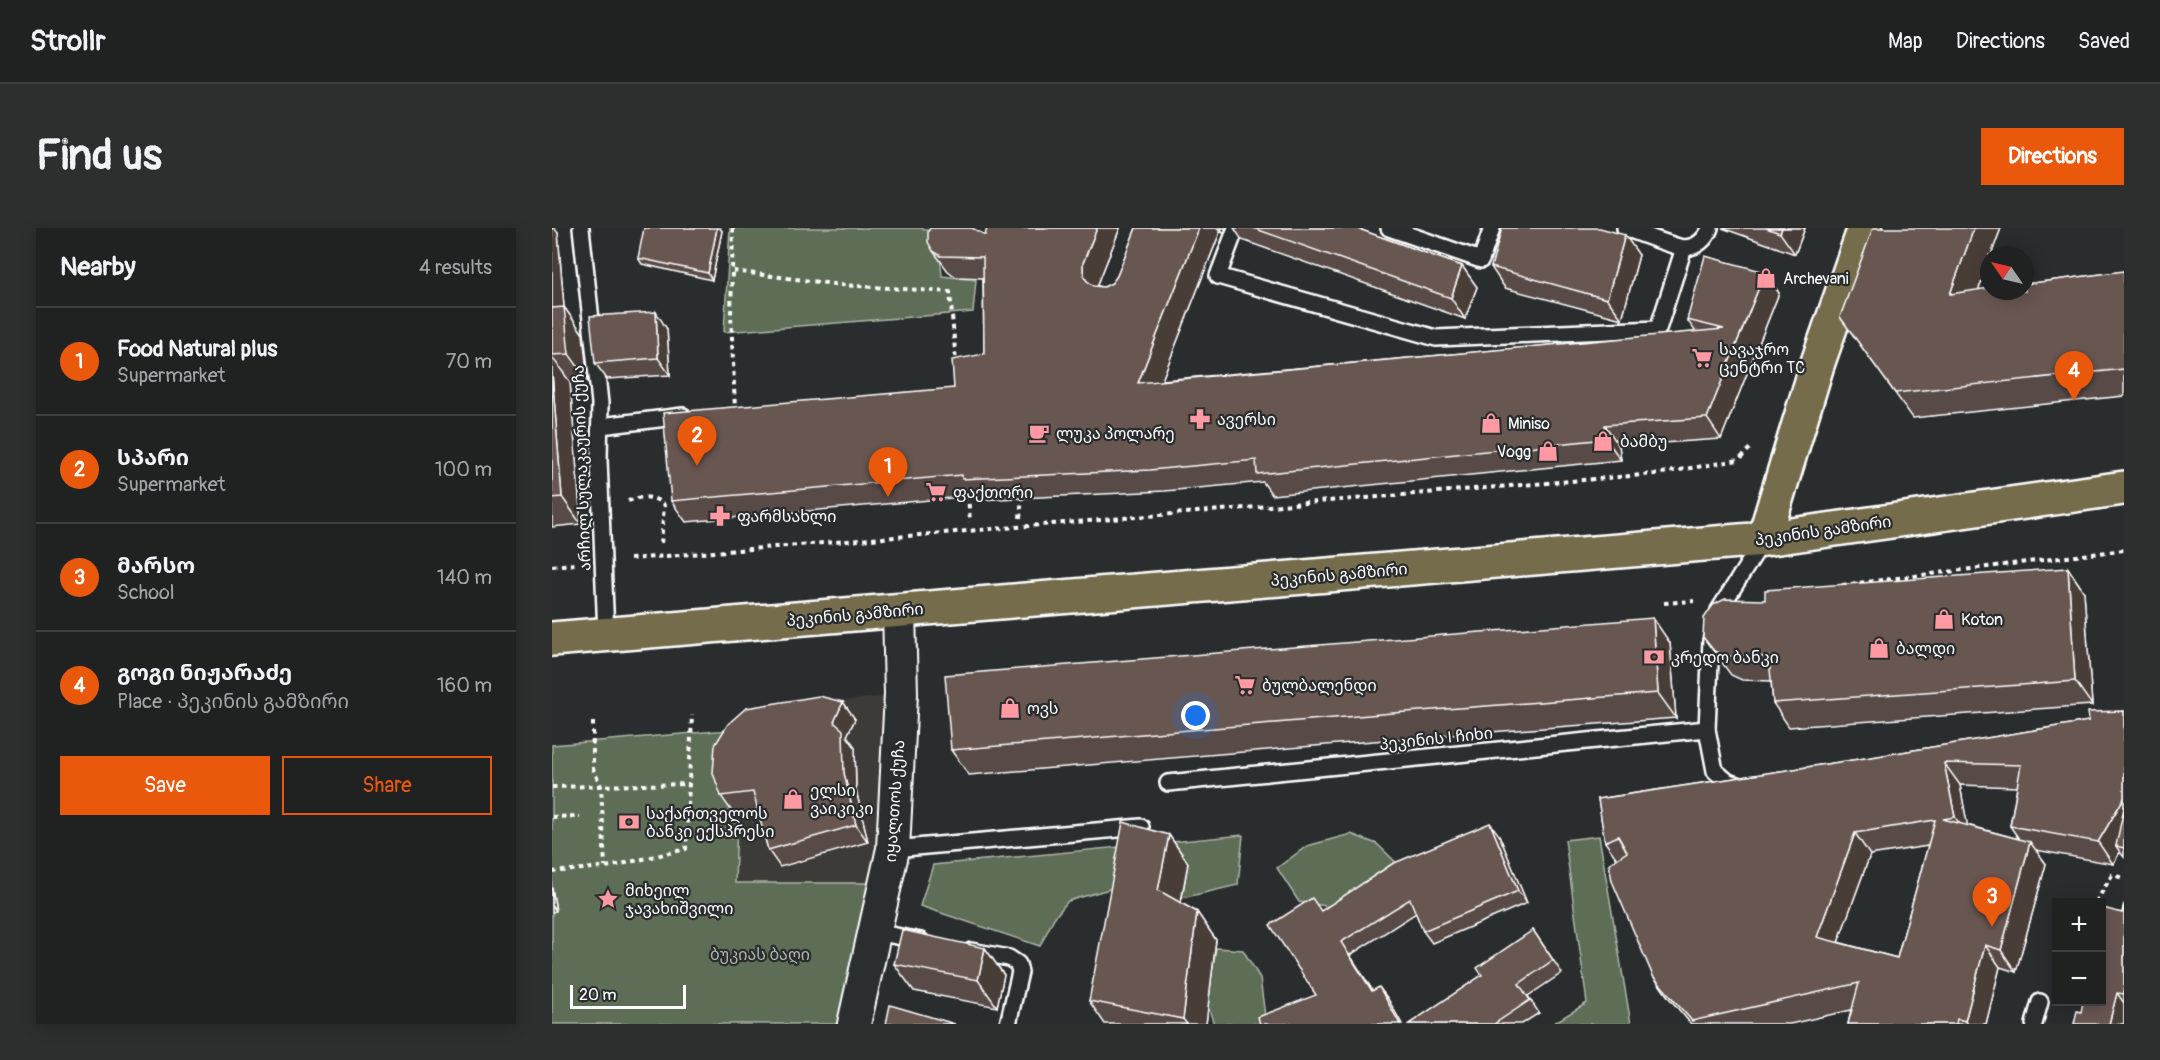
<!DOCTYPE html>
<html lang="en">
<head>
<meta charset="utf-8">
<style>
	:root { --surface:#202222; --page:#2d2f2f; --text:#f1f3f6; --muted:#a2a4a5; --line:#3d3f40; --accent:#ea580c }
	body { margin:0; font-family:Pangolin,"Noto Sans Georgian",sans-serif; background:var(--page); color:var(--text) }
	.controls { position:absolute; right:18px; bottom:18px; display:grid; overflow:hidden; border-radius:0px; box-shadow:0 3px 15px #0003 }
	.controls button { width:54px; height:54px; display:grid; place-items:center; padding:0; border:0; border-bottom:2px solid var(--line); background:var(--surface); color:var(--text); font:30px sans-serif }
	.compass { position:absolute; left:1428px; top:18px; width:54px; height:54px; border-radius:50%; background:var(--surface); box-shadow:0 3px 15px #0003; rotate:304deg }
	.scale { position:absolute; left:18px; bottom:15px; width:116px; box-sizing:border-box; padding-left:6px; border:3px solid #fff; border-top:0; font-size:16px; line-height:21px; white-space:nowrap; color:#fff; -webkit-text-stroke:4px #2a2d2e; paint-order:stroke }
	.you { position:absolute; left:644px; top:488px; width:21px; height:21px; margin:-15px; border:4px solid #fff; border-radius:50%; background:#1a73e8; box-shadow:0 0 0 9px #1a73e833 }
	.badge { display:grid; place-items:center; width:39px; height:39px; border-radius:50%; background:var(--accent); color:#fff; font-size:20px; font-weight:700 }
	.pin { position:absolute; translate:-50% -50px; filter:drop-shadow(0 2px 3px #0008) }
	.pin::after { content:''; position:absolute; top:32px; width:21px; height:18px; background:inherit; clip-path:polygon(0 0,100% 0,50% 100%) }
	.list { margin:0; padding:0; list-style:none }
	h2 { display:flex; justify-content:space-between; align-items:center; height:78px; margin:0; padding:0 24px; font-size:26px }
	h2 small { font-size:20px; font-weight:400; color:var(--muted) }
	.list li { display:grid; grid-template-columns:39px 1fr auto; gap:18px; align-items:center; box-sizing:border-box; height:108px; padding:0 24px; border-top:2px solid var(--line) }
	.list b { display:block; font-size:22px; white-space:nowrap }
	.list p { margin:0; font-size:20px; white-space:nowrap; color:var(--muted) }
	.list em { font-size:20px; font-style:normal; color:var(--muted) }
	.actions { display:flex; gap:12px; padding:18px 24px }
	.actions a { flex:1; padding:14px 0; border:2px solid var(--accent); border-radius:0px; text-align:center; font-size:21px; color:var(--accent) }
	.actions .main { background:var(--accent); color:#fff }
	.map { position:relative; flex:none; width:1572px; height:796px; overflow:hidden; border-radius:0px }
	header { display:flex; align-items:center; gap:36px; box-sizing:border-box; height:84px; padding:0 30px; background:var(--surface); border-bottom:2px solid var(--line) }
	header strong { font-size:28px }
	nav { display:flex; gap:33px; margin-inline-start:auto; font-size:21px }
	.intro { display:flex; align-items:center; justify-content:space-between; box-sizing:border-box; height:144px; padding:0 36px }
	h1 { margin:0; font-size:42px }
	.button { padding:15px 27px; border-radius:0px; background:var(--accent); color:#fff; font-size:21px; font-weight:700 }
	main { display:flex; gap:36px; padding:0 36px }
	aside { flex:1; background:var(--surface); border-radius:0px; box-shadow:0 3px 15px #0003 }
	.map>svg:first-child { display:block }
	.built { fill:#3d3a38 }
	.green { fill:#5d6d56; stroke:#aeb6aa; stroke-width:1.5 }
	.lines { fill:none; stroke-linecap:round; stroke-linejoin:round }
	.lane-casing { stroke:#fff; stroke-width:20 }
	.street-casing { stroke:#fff; stroke-width:36 }
	.primary-casing { stroke:#fff; stroke-width:38 }
	.path { stroke:#fff; stroke-width:4; stroke-dasharray:4.5 4.5; stroke-linecap:butt }
	.lane { stroke:#2a2d2e; stroke-width:15 }
	.street { stroke:#2a2d2e; stroke-width:32 }
	.primary { stroke:#746c4b; stroke-width:33 }
	.wall { fill:#594b46; stroke:#fff; stroke-width:1.5; fill-rule:evenodd }
	.shaded-wall { fill:#493d39; stroke:#fff; stroke-width:1.5 }
	.building { fill:#685751; stroke:#fff; stroke-width:1.5; fill-rule:evenodd }
	.labels { text-anchor:middle; stroke-width:4.5; stroke-linejoin:round; paint-order:stroke }
	.poi-label { font-size:16px; fill:#fff; stroke:#2a2d2e; text-anchor:start }
	.street-label { font-size:16px; fill:#fff; stroke:#2a2d2e }
	.park-label { font-size:16px; fill:#aeb6aa; stroke:#2a2d2e }
</style>
</head>
<body>
<header>
<strong>Strollr</strong>
<nav><a>Map</a><a>Directions</a><a>Saved</a></nav>
</header>
<div class="intro"><h1>Find us</h1><a class="button">Directions</a></div>
<main>
<aside>
<h2>Nearby<small>4 results</small></h2>
<ul class="list">
<li><span class="badge">1</span><div><b>Food Natural plus</b><p>Supermarket</p></div><em>70 m</em></li>
<li><span class="badge">2</span><div><b>სპარი</b><p>Supermarket</p></div><em>100 m</em></li>
<li><span class="badge">3</span><div><b>მარსო</b><p>School</p></div><em>140 m</em></li>
<li><span class="badge">4</span><div><b>გოგი ნიჟარაძე</b><p>Place · პეკინის გამზირი</p></div><em>160 m</em></li>
</ul>
<div class="actions"><a class="main">Save</a><a>Share</a></div>
</aside>
<div class="map">
<svg width="1572" height="796" viewBox="0 0 1572 796">
	<rect width="100%" height="100%" fill="#2a2d2e"/>
	<filter id="ink" filterUnits="userSpaceOnUse"><feTurbulence type="fractalNoise" baseFrequency=".0167" numOctaves="2"/><feDisplacementMap in="SourceGraphic" scale="12" xChannelSelector="R" yChannelSelector="G"/><feConvolveMatrix kernelMatrix="1 2 1 2 8 2 1 2 1" color-interpolation-filters="sRGB"/></filter>
	<g filter="url(#ink)">
		<!-- built -->
		<polygon class="built" points="337,468 321,655 183,655 189,483"/>
		<!-- green -->
		<g class="green">
			<polygon points="178,0 369,0 386,6 390,48 424,52 421,84 172,104"/>
			<polygon points="188,501 183,655 321,655 285,796 0,796 0,517"/>
			<polygon points="799,606 825,616 853,643 809,683 747,674 725,640 755,618"/>
			<polygon points="691,607 686,657 630,670 571,657 516,673 502,690 488,718 368,678 381,637"/>
			<polygon points="1047,608 1079,796 1000,796 1035,775 1013,612"/>
			<polygon points="664,720 691,722 708,750 714,796 662,796 655,776"/>
		</g>
		<g class="lines">
			<!-- lane casing -->
			<g class="lane-casing">
				<g id="lane">
					<polyline points="29,0 48,175 47,232 54,406"/>
					<polyline points="684,0 666,48 884,110 1106,101 1132,20"/>
					<polyline points="837,0 929,32 940,0"/>
					<path d="M 1073,0 C 1084,4 1125,20 1133,20 C 1145,19 1154,11 1158,0"/>
					<polyline points="49,198 131,188"/>
					<polyline points="1155,501 1159,412 1167,382 1212,311"/>
					<polyline points="616,555 1155,501 1163,543 1176,554 1192,559"/>
					<polyline points="341,621 589,599"/>
					<polyline points="324,704 369,713"/>
					<polyline points="419,723 457,730 466,736 468,744 456,796"/>
					<polyline points="1482,796 1488,774"/>
				</g>
			</g>
			<!-- street casing -->
			<g class="street-casing">
				<polyline id="street" points="302,796 341,621 349,466 347,382"/>
			</g>
			<!-- primary casing -->
			<g class="primary-casing">
				<g id="primary">
					<polyline points="1212,311 1265,137 1313,0"/>
					<polyline points="0,411 1212,311 1572,260"/>
				</g>
			</g>
			<!-- path -->
			<g class="path">
				<polyline points="181,0 179,86 183,182"/>
				<polyline points="181,43 290,57 398,64 404,135"/>
				<polyline points="416,267 418,294"/>
				<path d="M 76,273 C 89,268 101,267 112,277 L 109,316"/>
				<polyline points="468,290 470,268"/>
				<polyline points="78,331 1103,246 1187,232 1200,218"/>
				<polyline points="0,338 23,336"/>
				<polyline points="1290,357 1572,322"/>
				<polyline points="1112,375 1142,373"/>
				<polyline points="41,494 41,541 49,558 53,639"/>
				<polyline points="0,559 137,556"/>
				<polyline points="0,589 28,588"/>
				<polyline points="0,644 61,638 134,621 140,487"/>
				<polyline points="1544,674 1560,647 1572,650"/>
			</g>
			<!-- lane -->
			<use href="#lane" class="lane"/>
			<!-- street -->
			<use href="#street" class="street"/>
			<!-- primary -->
			<use href="#primary" class="primary"/>
		</g>
		<!-- wall -->
		<g class="wall">
			<polygon points="0,0 6,5 12,79 31,106 36,153 18,154 29,296 0,299"/>
			<polygon points="435,0 568,0 546,56 546,58 552,59 560,55 565,48 584,0 674,0 672,5 668,4 610,152 1144,104 1135,92 1213,44 1227,65 1169,211 1067,218 1069,232 720,267 711,254 613,263 425,272 422,268 134,294 119,273 402,160 432,126 431,50 404,49 396,43 381,23 433,7"/>
			<polygon points="682,0 804,0 910,38 925,59 913,91 690,12"/>
			<polygon points="1170,0 1253,0 1243,26"/>
			<polygon points="1449,0 1439,27 1437,27 1426,62 1572,43 1572,168 1361,190 1288,89"/>
			<polygon points="170,3 160,52 90,36 86,30"/>
			<polygon points="1087,27 1070,91 953,60 939,39"/>
			<polygon points="115,101 118,147 55,151 43,135"/>
			<polygon points="1516,340 1532,364 1540,477 1237,499 1221,475 1219,453 1190,452 1179,447 1151,409 1213,372"/>
			<polygon points="1118,415 1124,490 858,510 417,547 399,522"/>
			<polygon points="291,474 303,491 295,508 303,519 304,562 316,614 228,639 216,622 206,582 181,585 169,568"/>
			<path d="M 1572,483 L 1572,629 L 1568,624 L 1561,636 L 1484,622 L 1494,636 L 1464,744 L 1448,739 L 1434,796 L 1296,796 L 1299,782 L 1238,796 L 1139,796 L 1117,770 L 1101,748 L 1065,631 L 1053,614 L 1046,571 L 1320,529 L 1537,493 ZM 1408,557 L 1465,559 L 1458,598 L 1467,611 L 1415,597 ZM 1376,618 L 1345,730 L 1286,714 L 1318,627 Z"/>
			<polygon points="617,607 636,635 629,675 645,684 664,712 654,796 553,796 537,773"/>
			<polygon points="947,607 975,675 880,715 871,703 864,685 798,727 821,763 836,771 764,767 769,683"/>
			<polygon points="0,660 4,683 0,684"/>
			<polygon points="1572,676 1572,796 1529,784 1570,685"/>
			<polygon points="981,702 1010,745 976,768 987,785 970,796 857,796 930,747"/>
			<polygon points="433,720 452,747 445,779 362,763 342,736"/>
		</g>
		<!-- shaded-wall -->
		<g class="shaded-wall">
			<polygon points="0,0 2,0 6,5 12,79 31,106 36,153 17,126 0,87"/>
			<polygon points="165,0 168,0 170,3 160,52 156,45"/>
			<polygon points="545,0 568,0 546,56 545,64 534,52 531,43 531,35"/>
			<polygon points="647,0 665,0 668,4 601,175 586,155"/>
			<polygon points="668,0 674,0 672,5"/>
			<polygon points="1230,0 1253,0 1243,26 1228,5"/>
			<polygon points="1422,0 1449,0 1439,27 1437,27 1437,33 1416,90 1398,66"/>
			<polygon points="1073,7 1087,27 1070,91 1055,71"/>
			<polygon points="910,38 925,59 913,91 899,70"/>
			<polygon points="1213,44 1227,65 1169,211 1155,190"/>
			<polygon points="104,84 115,101 118,147 106,130"/>
			<polygon points="0,129 18,154 29,296 10,269 0,145"/>
			<polygon points="1053,197 1067,218 1069,232 1054,211"/>
			<polygon points="1516,340 1532,364 1540,477 1523,453"/>
			<polygon points="1101,390 1118,415 1124,490 1106,465"/>
			<polygon points="291,474 303,491 295,508 303,519 304,562 316,614 304,597 292,545 282,494"/>
			<polygon points="1392,535 1408,557 1418,611 1403,589"/>
			<polygon points="1572,570 1572,618 1564,618 1568,624 1561,636 1546,614"/>
			<polygon points="938,595 947,607 975,675 966,663"/>
			<polygon points="1303,605 1318,627 1280,731 1265,709"/>
			<polygon points="617,607 636,635 626,690 606,662"/>
			<polygon points="1478,614 1494,636 1464,744 1449,722"/>
			<polygon points="0,660 4,683 0,677"/>
			<polygon points="645,684 664,712 654,796 635,796 631,791"/>
			<polygon points="1433,717 1448,739 1434,796 1416,796 1413,793"/>
			<polygon points="433,720 452,747 445,779 426,752"/>
			<polygon points="827,759 836,771 850,796 848,796"/>
			<polygon points="1565,765 1572,775 1572,796 1557,796"/>
		</g>
		<!-- building -->
		<g class="building">
			<polygon points="92,0 165,0 156,45 86,30"/>
			<polygon points="378,0 420,0 433,7 435,0 545,0 531,35 531,43 534,52 542,58 552,59 560,55 565,48 584,0 647,0 586,155 1172,101 1135,92 1153,28 1213,44 1155,190 1053,197 1054,211 705,246 704,232 598,242 410,251 410,247 119,273 111,185 402,160 400,132 432,126 431,29 389,28 381,23 376,14 376,4"/>
			<polygon points="701,0 804,0 910,38 899,70"/>
			<polygon points="950,0 1048,0 1073,7 1055,71 939,39"/>
			<polygon points="1214,0 1230,0 1228,5"/>
			<polygon points="1321,0 1422,0 1398,66 1437,60 1437,63 1473,63 1473,56 1572,43 1572,141 1343,165 1288,89"/>
			<polygon points="12,79 17,126 0,127 0,80"/>
			<polygon points="104,84 106,130 43,135 38,88"/>
			<polygon points="0,145 10,269 0,270"/>
			<polygon points="1516,340 1523,453 1221,475 1217,429 1173,428 1162,423 1151,409 1152,390 1161,377 1173,371 1213,372 1213,362"/>
			<polygon points="1101,390 1106,465 841,485 399,522 393,447"/>
			<polygon points="267,468 291,474 282,494 291,502 292,545 304,597 216,622 201,564 169,568 161,545 163,517 176,496 194,480"/>
			<path d="M 1572,483 L 1572,570 L 1546,614 L 1458,598 L 1469,537 L 1392,535 L 1403,589 L 1391,591 L 1478,614 L 1449,722 L 1433,717 L 1413,793 L 1405,791 L 1404,796 L 1296,796 L 1307,755 L 1140,793 L 1101,748 L 1060,653 L 1057,636 L 1075,624 L 1066,608 L 1053,614 L 1046,571 L 1320,529 L 1537,493 L 1536,484 ZM 1383,592 L 1345,730 L 1265,709 L 1303,605 Z"/>
			<polygon points="1572,580 1572,620 1564,618"/>
			<polygon points="571,594 617,607 606,662 645,684 631,791 537,773"/>
			<polygon points="938,595 966,663 871,703 858,671 789,714 820,763 827,759 848,796 708,796 706,789 764,767 718,697 760,670 769,683 840,636"/>
			<polygon points="1572,676 1572,766 1565,765 1557,796 1522,796 1525,783 1529,784 1531,774 1550,774 1550,687 1551,680 1570,685"/>
			<polygon points="350,702 433,720 426,752 342,736"/>
			<polygon points="981,702 1001,732 967,756 978,772 942,796 857,796 930,747 925,740"/>
			<polygon points="338,777 403,796 334,796"/>
		</g>
	</g>
	<!-- icons -->
	<defs>
		<g id="shop-bare" transform="scale(1.62)"><path d="M-5-2.5h2.3a2.7 3.5 0 0 1 5.4 0H5L5.5 6h-11ZM-1.5-2.5h3a1.5 2.3 0 0 0-3 0Z" fill="#ff9aa2" stroke="#2a2d2e" stroke-width="2.5" paint-order="stroke"/></g>
		<g id="supermarket-bare" transform="scale(1.62)"><path d="M-6-5.5h2.5l.6 2H6L4.5 2H-2.5L-4.4-4H-6ZM-1.5 3.2a1.3 1.3 0 1 0 .1 0ZM3 3.2a1.3 1.3 0 1 0 .1 0Z" fill="#ff9aa2" stroke="#2a2d2e" stroke-width="2.5" paint-order="stroke"/></g>
		<g id="pharmacy-bare" transform="scale(1.62)"><path d="M-2-6h4v4h4v4h-4v4h-4v-4h-4v-4h4Z" fill="#ff9aa2" stroke="#2a2d2e" stroke-width="2.5" paint-order="stroke"/></g>
		<g id="cafe-bare" transform="scale(1.62)"><path d="M-5.5-4.5H6V0H3Q3 3.5 0 3.5H-2.5Q-5.5 3.5-5.5 0ZM3-3.2v2h1.7v-2ZM-6 4.5H4V6H-6Z" fill="#ff9aa2" stroke="#2a2d2e" stroke-width="2.5" paint-order="stroke"/></g>
		<g id="bank-bare" transform="scale(1.62)"><path d="M-6-4H6V4H-6ZM0-2.3a2.3 2.3 0 1 0 0 4.6a2.3 2.3 0 1 0 0-4.6Z" fill="#ff9aa2" stroke="#2a2d2e" stroke-width="2.5" paint-order="stroke"/></g>
		<g id="sight-bare" transform="scale(1.62)"><path d="M0-6L1.8-2.2L6-1.7L2.9 1.2L3.7 5.4L0 3.3L-3.7 5.4L-2.9 1.2L-6-1.7L-1.8-2.2Z" fill="#ff9aa2" stroke="#2a2d2e" stroke-width="2.5" paint-order="stroke"/></g>
	</defs>
	<g fill-rule="evenodd">
		<use href="#shop-bare" x="1214" y="50"/>
		<use href="#supermarket-bare" x="1150" y="130"/>
		<use href="#pharmacy-bare" x="648" y="191"/>
		<use href="#shop-bare" x="939" y="195"/>
		<use href="#cafe-bare" x="487" y="205"/>
		<use href="#shop-bare" x="1051" y="213"/>
		<use href="#shop-bare" x="996" y="223"/>
		<use href="#supermarket-bare" x="384" y="264"/>
		<use href="#pharmacy-bare" x="168" y="288"/>
		<use href="#shop-bare" x="1392" y="391"/>
		<use href="#shop-bare" x="1327" y="420"/>
		<use href="#bank-bare" x="1102" y="429"/>
		<use href="#supermarket-bare" x="693" y="457"/>
		<use href="#shop-bare" x="458" y="480"/>
		<use href="#shop-bare" x="241" y="571"/>
		<use href="#bank-bare" x="77" y="594"/>
		<use href="#sight-bare" x="56" y="671"/>
	</g>
	<g class="labels">
		<!-- poi labels -->
		<g class="poi-label">
			<text x="1231" y="56">Archevani</text>
			<text x="1167" y="127">სავაჯრო<tspan x="1167" dy="18">ცენტრი TC</tspan></text>
			<text x="665" y="197">ავერსი</text>
			<text x="956" y="201">Miniso</text>
			<text x="504" y="211">ლუკა პოლარე</text>
			<text x="1068" y="219">ბამბუ</text>
			<text x="979" y="229" text-anchor="end">Vogg</text>
			<text x="401" y="270">ფაქთორი</text>
			<text x="185" y="294">ფარმსახლი</text>
			<text x="1409" y="397">Koton</text>
			<text x="1344" y="426">ბალდი</text>
			<text x="1119" y="435">კრედო ბანკი</text>
			<text x="710" y="463">ბულბალენდი</text>
			<text x="475" y="486">ოვს</text>
			<text x="258" y="568">ელსი<tspan x="258" dy="18">ვაიკიკი</tspan></text>
			<text x="94" y="591">საქართველოს<tspan x="94" dy="18">ბანკი ექსპრესი</tspan></text>
			<text x="73" y="668">მიხეილ<tspan x="73" dy="18">ჯავახიშვილი</tspan></text>
		</g>
		<!-- street labels -->
		<g class="street-label">
			<text transform="translate(29 240) rotate(-92)" y="6">არჩილ სულაკაურის ქუჩა</text>
			<text transform="translate(1271 302) rotate(-8)" y="6">პეკინის გამზირი</text>
			<text transform="translate(787 346) rotate(-5)" y="6">პეკინის გამზირი</text>
			<text transform="translate(303 386) rotate(-5)" y="6">პეკინის გამზირი</text>
			<text transform="translate(884 510) rotate(-6)" y="6">პეკინის I ჩიხი</text>
			<text transform="translate(342 573) rotate(-86)" y="6">იყალთოს ქუჩა</text>
		</g>
		<!-- park labels -->
		<g class="park-label">
			<text x="208" y="732">ბუკიას ბაღი</text>
		</g>
	</g>
</svg>
<div class="controls">
<button>+</button>
<button>−</button>
</div>
<svg class="compass" viewBox="-18 -18 36 36"><path d="M0-13l5 13h-10z" fill="#e53935"/><path d="M0 13l5-13h-10z" fill="#a2a4a5"/></svg>
<div class="scale">20 m</div>
<div class="you"></div>
<div class="pin badge" style="left:336px;top:269px">1</div>
<div class="pin badge" style="left:145px;top:238px">2</div>
<div class="pin badge" style="left:1440px;top:699px">3</div>
<div class="pin badge" style="left:1522px;top:173px">4</div>
</div>
</main>
</body>
</html>
